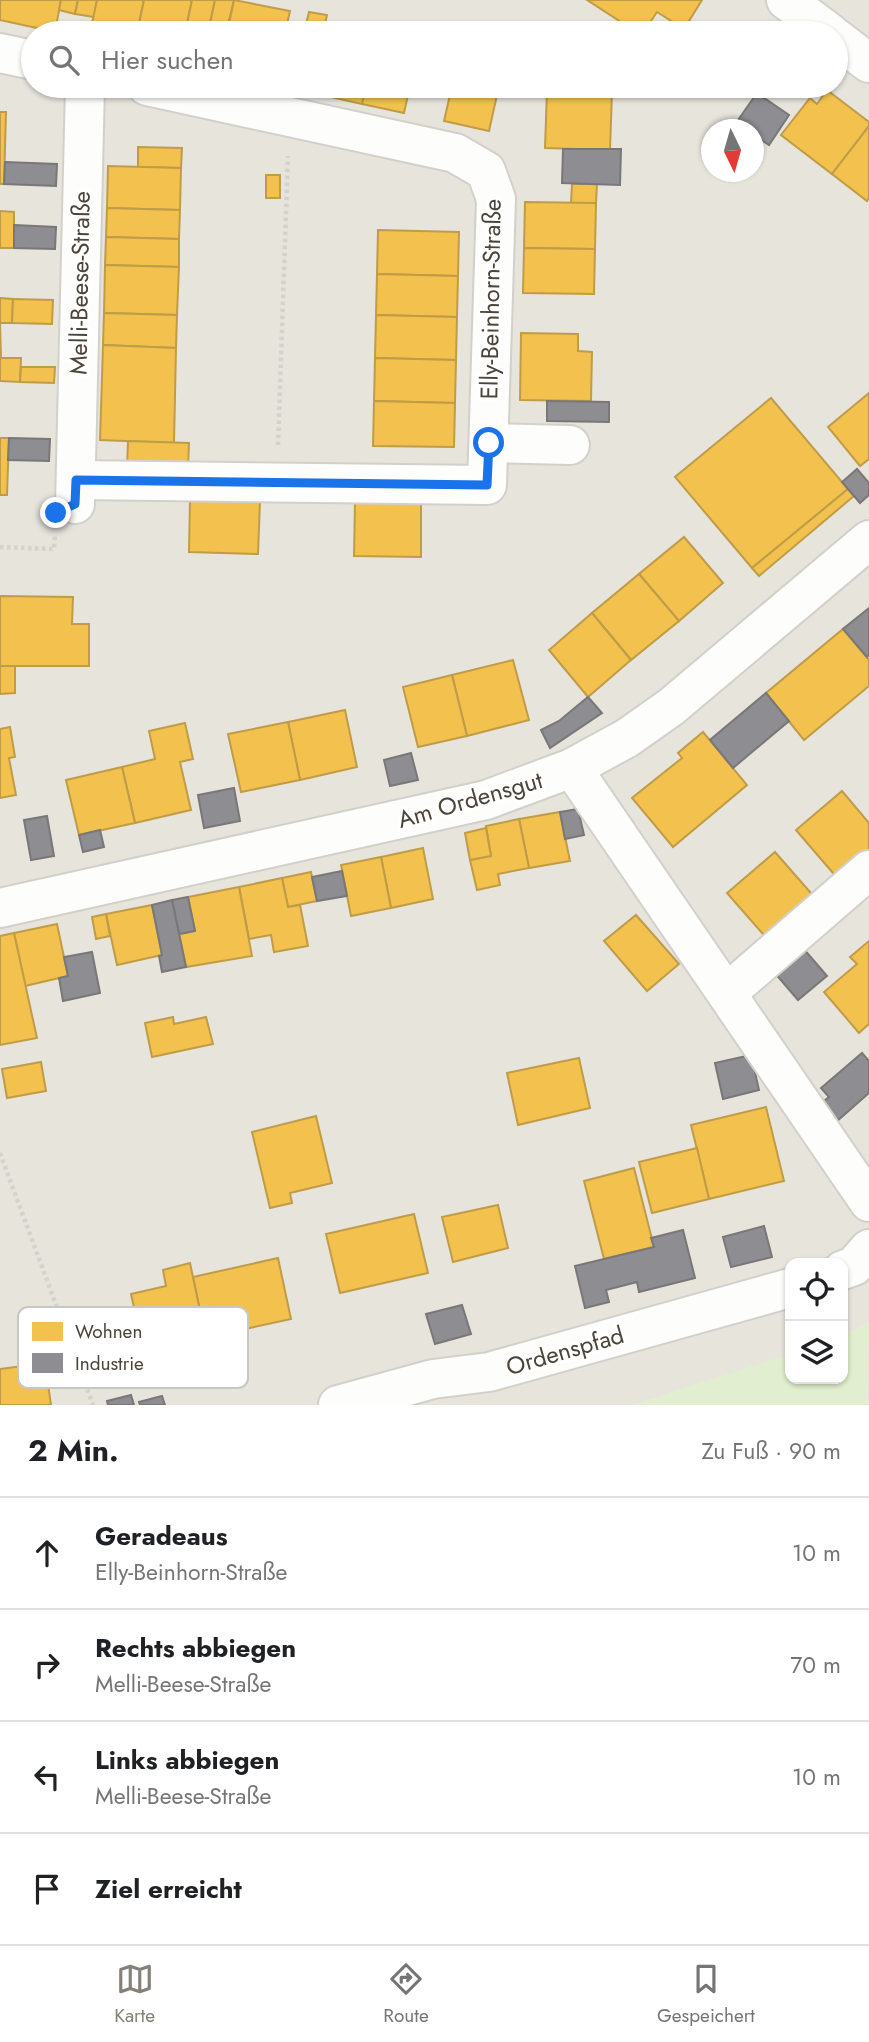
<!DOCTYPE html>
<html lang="de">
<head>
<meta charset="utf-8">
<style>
	:root { --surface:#fff; --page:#f2f2f2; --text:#202124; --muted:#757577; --line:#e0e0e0; --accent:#868178 }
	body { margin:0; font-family:Jost,sans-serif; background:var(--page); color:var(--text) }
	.controls { position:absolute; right:21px; bottom:21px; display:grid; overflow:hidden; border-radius:14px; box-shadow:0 2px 5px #0004 }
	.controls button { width:63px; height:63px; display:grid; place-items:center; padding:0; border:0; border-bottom:2px solid var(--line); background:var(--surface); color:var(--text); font:35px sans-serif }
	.compass { position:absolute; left:701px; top:119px; width:63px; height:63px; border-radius:50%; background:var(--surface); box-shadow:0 2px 5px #0004; rotate:175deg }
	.stop { position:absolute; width:21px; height:21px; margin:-16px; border:5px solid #1a73e8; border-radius:50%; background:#fff }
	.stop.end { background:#1a73e8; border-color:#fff; box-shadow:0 2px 7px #0008 }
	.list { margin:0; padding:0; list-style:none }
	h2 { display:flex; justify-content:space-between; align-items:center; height:91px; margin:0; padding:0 28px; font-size:30px }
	h2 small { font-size:23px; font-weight:400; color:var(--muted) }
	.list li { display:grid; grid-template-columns:46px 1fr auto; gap:21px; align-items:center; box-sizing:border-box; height:112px; padding:0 28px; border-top:2px solid var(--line) }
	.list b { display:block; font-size:26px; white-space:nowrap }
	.list p { margin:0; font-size:23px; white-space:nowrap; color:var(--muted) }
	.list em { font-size:23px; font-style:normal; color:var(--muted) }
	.icon { flex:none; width:38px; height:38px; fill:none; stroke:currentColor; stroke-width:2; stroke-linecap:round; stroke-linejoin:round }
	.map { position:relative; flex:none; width:869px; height:1405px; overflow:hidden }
	.search { position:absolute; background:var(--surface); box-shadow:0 2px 5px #0004; left:21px; right:21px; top:21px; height:77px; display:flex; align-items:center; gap:18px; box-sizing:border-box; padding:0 24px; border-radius:38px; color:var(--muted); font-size:26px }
	.sheet { height:539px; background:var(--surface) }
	nav { display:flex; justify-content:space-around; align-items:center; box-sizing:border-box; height:98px; border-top:2px solid var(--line); background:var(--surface); font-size:19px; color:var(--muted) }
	nav a { display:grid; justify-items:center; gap:4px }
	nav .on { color:var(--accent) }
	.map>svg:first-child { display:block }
	.residential { fill:#e7e4dc; fill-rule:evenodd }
	.green { fill:#e1eecf }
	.homes { fill:#f2c14e; stroke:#c09c48; stroke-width:2 }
	.industry { fill:#8d8d92; stroke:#797777; stroke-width:2 }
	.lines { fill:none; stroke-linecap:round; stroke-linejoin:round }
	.minor-casing { stroke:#d2d0cb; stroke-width:42 }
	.path { stroke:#d3d2cc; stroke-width:4.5; stroke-dasharray:3.5 3.5; stroke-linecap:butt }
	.minor { stroke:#fdfdfc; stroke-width:38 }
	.route { stroke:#1a73e8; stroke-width:9 }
	.labels { text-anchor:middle; stroke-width:7; stroke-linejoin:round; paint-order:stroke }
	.street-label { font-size:24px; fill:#4b4439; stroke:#fff }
	.key { fill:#fff; stroke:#c9c7c4; stroke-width:2 }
	.key-label { font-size:19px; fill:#4b4439 }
</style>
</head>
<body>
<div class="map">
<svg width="869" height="1405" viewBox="0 0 869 1405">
	<rect width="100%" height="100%" fill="#f4f2ee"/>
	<!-- residential -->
	<path class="residential" d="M 0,0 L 869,0 L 869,1405 L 0,1405 ZM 33,33 L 836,33 L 836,86 L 33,86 ZM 712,130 L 754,130 L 754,172 L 712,172 ZM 790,1263 L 843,1263 L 843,1379 L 790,1379 Z"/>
	<!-- green -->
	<polygon class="green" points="869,1322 868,1405 632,1405 790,1354 790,1379 843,1379 843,1335"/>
	<!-- homes -->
	<g class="homes">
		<polygon points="0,0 61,0 55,32 0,20"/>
		<polygon points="61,0 78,0 75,14 59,10"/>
		<polygon points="78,0 97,0 94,17 75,14"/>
		<polygon points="97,0 144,0 137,33 90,33"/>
		<polygon points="144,0 192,0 185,33 137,33"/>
		<polygon points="192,0 215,0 208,33 185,33"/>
		<polygon points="215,0 234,0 226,33 208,33"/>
		<polygon points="234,0 290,11 285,33 227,33"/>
		<polygon points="587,0 702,0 684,29 657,12 643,33 638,33"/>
		<polygon points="309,12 327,15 323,33 304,33"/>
		<polygon points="320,86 366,86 362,104 318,94"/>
		<polygon points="366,86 410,86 404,113 362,104"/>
		<polygon points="432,86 452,86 450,97 431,93"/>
		<polygon points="452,86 499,86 489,131 444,121"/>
		<polygon points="547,90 612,92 610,150 545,148"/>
		<polygon points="827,90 869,122 869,126 832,174 781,135 810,98 817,104"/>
		<polygon points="0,112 6,112 4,184 0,184"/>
		<polygon points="869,126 869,198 867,201 832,174"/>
		<polygon points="138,147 182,148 181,168 138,167"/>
		<polygon points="108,166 181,168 180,210 107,208"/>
		<rect x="266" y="175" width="14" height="23"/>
		<polygon points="572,184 597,184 596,203 571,203"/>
		<polygon points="525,202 596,203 595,249 524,248"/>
		<polygon points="107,208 180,210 179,239 106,237"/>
		<polygon points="0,211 14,212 14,248 0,248"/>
		<polygon points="378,230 459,232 458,276 377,274"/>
		<polygon points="106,237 179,239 179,267 105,265"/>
		<polygon points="524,248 595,249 594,294 523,293"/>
		<polygon points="105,265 179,267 177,315 104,313"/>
		<polygon points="377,274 458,276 457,317 376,315"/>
		<polygon points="0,298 13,299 12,323 0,323"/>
		<polygon points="13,299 53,300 52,324 12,323"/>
		<polygon points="104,313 177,315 176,348 103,345"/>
		<polygon points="376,315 457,317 456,360 375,358"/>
		<polygon points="0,323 1,358 21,358 20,382 0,381"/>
		<polygon points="521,333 578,334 578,351 592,352 591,401 520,400"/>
		<polygon points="103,345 176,348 174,443 100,440"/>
		<polygon points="375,358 456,360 455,403 374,401"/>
		<polygon points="21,367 55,367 54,383 20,382"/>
		<polygon points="869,393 869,459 860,466 828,427"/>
		<polygon points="771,398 848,489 752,568 675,477"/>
		<polygon points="374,401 455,403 454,447 373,446"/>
		<polygon points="0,438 9,438 7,495 0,495"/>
		<polygon points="128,441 189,443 188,469 127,467"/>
		<polygon points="848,489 854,496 759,576 752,568"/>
		<polygon points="190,499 260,501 258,554 189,552"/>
		<polygon points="355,502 421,503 421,557 354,556"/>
		<polygon points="684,537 723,583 679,621 639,574"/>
		<polygon points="639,574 679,621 631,660 592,613"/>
		<polygon points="0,596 73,597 72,624 89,624 89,666 0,666"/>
		<polygon points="592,613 631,660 588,697 549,650"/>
		<polygon points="843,629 869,660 869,686 804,740 766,693"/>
		<polygon points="513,660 529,720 467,736 452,675"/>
		<polygon points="0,666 15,666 15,693 0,694"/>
		<polygon points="452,675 467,736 418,747 403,687"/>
		<polygon points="345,710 357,767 300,780 288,722"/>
		<polygon points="288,722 300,780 241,792 228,734"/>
		<polygon points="185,723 193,759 180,762 191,810 135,823 122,767 155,759 149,731"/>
		<polygon points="10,727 15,757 9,758 16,795 0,798 0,729"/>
		<polygon points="703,732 747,785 673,847 632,798 682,758 678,753"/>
		<polygon points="122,767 135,823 79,835 66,780"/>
		<polygon points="842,791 869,823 869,855 839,880 796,830"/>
		<polygon points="560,812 570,861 529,868 519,819"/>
		<polygon points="519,819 529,868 498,874 500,885 477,890 470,860 491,856 486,826"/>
		<polygon points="486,828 491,856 470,860 465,833"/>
		<polygon points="423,848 433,899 391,908 381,857"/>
		<polygon points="775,852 817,900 769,941 727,893"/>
		<polygon points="381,857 391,908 351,916 341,865"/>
		<polygon points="311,872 317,901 288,907 282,878"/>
		<polygon points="282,878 288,907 300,905 308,946 274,952 271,935 249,939 239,887"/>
		<polygon points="239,887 252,956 186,967 179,934 195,931 188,897"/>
		<polygon points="152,905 162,955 117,965 106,914"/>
		<polygon points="106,914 110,936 96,939 92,917"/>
		<polygon points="636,915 679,964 647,991 604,941"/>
		<polygon points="57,924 68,976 25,986 14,933"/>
		<polygon points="14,933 37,1038 0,1045 0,936"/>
		<polygon points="869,941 869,1024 859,1033 824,992 857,964 850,957"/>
		<polygon points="173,1017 174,1024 206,1017 213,1044 152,1057 145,1023"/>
		<polygon points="579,1058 590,1108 518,1125 507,1073"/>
		<polygon points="41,1062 46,1091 7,1098 2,1069"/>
		<polygon points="766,1107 784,1181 709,1199 691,1125"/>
		<polygon points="316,1116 332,1183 290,1193 292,1203 270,1208 252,1132"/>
		<polygon points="697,1148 709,1199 652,1213 639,1162"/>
		<polygon points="634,1168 654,1247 604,1259 584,1181"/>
		<polygon points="498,1205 508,1248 453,1262 442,1217"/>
		<polygon points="414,1214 428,1273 340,1293 326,1234"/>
		<polygon points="278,1258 291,1319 236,1331 233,1319 203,1325 193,1277"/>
		<polygon points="190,1263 203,1325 141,1339 131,1294 166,1286 163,1270"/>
		<polygon points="45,1363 51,1405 0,1405 0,1369"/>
	</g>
	<!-- industry -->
	<g class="industry">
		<polygon points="757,93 789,115 769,145 754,135 754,130 745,130 736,123"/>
		<polygon points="563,149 621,149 620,185 562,183"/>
		<polygon points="5,162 57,164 56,186 4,184"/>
		<polygon points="14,225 56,227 55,249 14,248"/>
		<polygon points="547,401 609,402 609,422 547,421"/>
		<polygon points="9,438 50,439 49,461 8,460"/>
		<polygon points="857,469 869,483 869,495 860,503 842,482"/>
		<polygon points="869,608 869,655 867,657 843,629"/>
		<polygon points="766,693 789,721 733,768 710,740"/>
		<polygon points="588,697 602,713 550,748 541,730 559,721"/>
		<polygon points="411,753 418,780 390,786 384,760"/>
		<polygon points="234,788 240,821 204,828 198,795"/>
		<polygon points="578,809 584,835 565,839 560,812"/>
		<polygon points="47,816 54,856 31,860 24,820"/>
		<polygon points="100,830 104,847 83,852 79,835"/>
		<polygon points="342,871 347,896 317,901 312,877"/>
		<polygon points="188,897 195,931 179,934 172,900"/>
		<polygon points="172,900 186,967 162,972 159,956 162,955 152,905"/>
		<polygon points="802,947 827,976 798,1000 774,972"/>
		<polygon points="92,952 100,993 63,1001 59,978 68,976 64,957"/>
		<polygon points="862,1053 869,1061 869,1093 836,1122 820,1104 829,1097 821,1088"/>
		<polygon points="751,1055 759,1090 723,1099 715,1063"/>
		<polygon points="764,1226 772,1257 731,1267 723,1237"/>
		<polygon points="683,1230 695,1278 639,1292 637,1282 606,1290 609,1302 585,1308 575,1266 654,1247 651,1238"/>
		<polygon points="462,1305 471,1334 435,1344 426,1314"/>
		<polygon points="131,1395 134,1405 108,1405 107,1401"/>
		<polygon points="162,1396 165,1405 140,1405 139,1402"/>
	</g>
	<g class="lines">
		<!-- minor casing -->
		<g class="minor-casing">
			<g id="minor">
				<polyline points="786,0 830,33"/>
				<polyline points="836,38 869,63"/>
				<polyline points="0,53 33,60"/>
				<polyline points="489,443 570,445"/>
				<polyline points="76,480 487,485 496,199 486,171 455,153 147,86"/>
				<polyline points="75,504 85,86"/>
				<polyline points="572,768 869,1202"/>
				<polyline points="0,908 486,800 572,768 627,738 671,707 869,540"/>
				<polyline points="728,992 869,870"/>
				<polyline points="843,1270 854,1266 869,1249"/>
				<polyline points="338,1405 433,1379 489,1372 790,1288"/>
			</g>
		</g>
		<!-- path -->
		<g class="path">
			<polyline points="278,445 288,156"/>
			<polyline points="0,547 54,549 55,535"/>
			<polyline points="0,1153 93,1405"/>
		</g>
		<!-- minor -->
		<use href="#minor" class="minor"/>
	</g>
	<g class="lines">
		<!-- route -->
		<polyline class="route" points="56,513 75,504 76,480 487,485 489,443"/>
	</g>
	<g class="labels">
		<!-- street labels -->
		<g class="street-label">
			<text transform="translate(80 283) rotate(-89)" y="8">Melli-Beese-Straße</text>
			<text transform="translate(491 299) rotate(-89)" y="8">Elly-Beinhorn-Straße</text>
			<text transform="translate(470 800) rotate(-16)" y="8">Am Ordensgut</text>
			<text transform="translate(565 1351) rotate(-16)" y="8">Ordenspfad</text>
		</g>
	</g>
	<!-- legend -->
	<rect x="18" y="1307" width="230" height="81" rx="10" class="key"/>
	<rect x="32" y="1322" width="31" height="19" fill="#f2c14e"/>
	<rect x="32" y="1353" width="31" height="20" fill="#8d8d92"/>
	<g class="key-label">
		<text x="75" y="1338">Wohnen</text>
		<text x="75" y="1370">Industrie</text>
	</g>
</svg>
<div class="controls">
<button><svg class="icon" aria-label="locate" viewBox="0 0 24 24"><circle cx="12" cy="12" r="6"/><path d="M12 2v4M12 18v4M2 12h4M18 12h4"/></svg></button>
<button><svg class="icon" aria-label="layers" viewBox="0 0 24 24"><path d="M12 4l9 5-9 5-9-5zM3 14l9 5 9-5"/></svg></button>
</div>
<svg class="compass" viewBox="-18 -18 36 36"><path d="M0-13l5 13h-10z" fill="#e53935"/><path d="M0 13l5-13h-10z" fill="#757577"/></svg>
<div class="stop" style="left:489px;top:443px"></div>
<div class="stop end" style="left:56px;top:513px"></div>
<div class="search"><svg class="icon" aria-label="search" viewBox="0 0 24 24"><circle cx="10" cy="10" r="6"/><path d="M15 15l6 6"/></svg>Hier suchen</div>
</div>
<section class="sheet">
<h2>2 Min.<small>Zu Fuß · 90 m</small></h2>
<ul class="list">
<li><svg class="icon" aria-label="ahead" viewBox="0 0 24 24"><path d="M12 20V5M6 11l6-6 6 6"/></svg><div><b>Geradeaus</b><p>Elly-Beinhorn-Straße</p></div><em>10 m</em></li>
<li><svg class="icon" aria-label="right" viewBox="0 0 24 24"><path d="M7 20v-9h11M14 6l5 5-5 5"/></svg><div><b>Rechts abbiegen</b><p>Melli-Beese-Straße</p></div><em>70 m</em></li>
<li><svg class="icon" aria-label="left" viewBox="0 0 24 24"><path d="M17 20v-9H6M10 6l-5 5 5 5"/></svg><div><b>Links abbiegen</b><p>Melli-Beese-Straße</p></div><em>10 m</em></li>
<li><svg class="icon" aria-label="arrive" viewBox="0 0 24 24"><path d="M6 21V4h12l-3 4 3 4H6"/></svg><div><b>Ziel erreicht</b></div></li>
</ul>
</section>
<nav>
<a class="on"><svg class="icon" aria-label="map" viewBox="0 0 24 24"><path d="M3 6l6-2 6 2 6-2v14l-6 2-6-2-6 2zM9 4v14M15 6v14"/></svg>Karte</a>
<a><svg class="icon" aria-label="directions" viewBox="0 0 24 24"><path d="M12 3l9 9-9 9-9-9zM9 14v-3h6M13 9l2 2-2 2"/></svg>Route</a>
<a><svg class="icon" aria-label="saved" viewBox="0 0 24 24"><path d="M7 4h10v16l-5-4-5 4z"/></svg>Gespeichert</a>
</nav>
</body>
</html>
